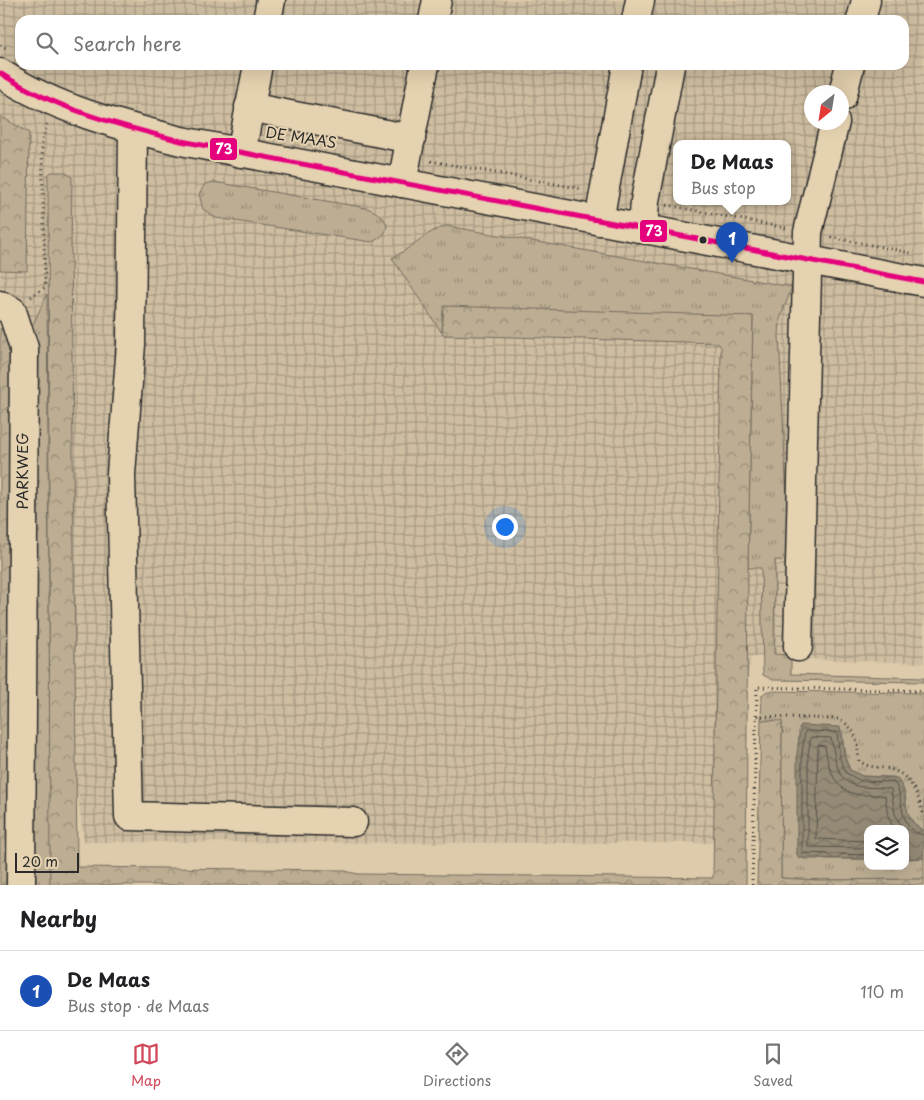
<!DOCTYPE html>
<html lang="en">
<head>
<meta charset="utf-8">
<style>
	:root { --surface:#fff; --page:#f6f6f6; --text:#202124; --muted:#757577; --line:#e0e0e0; --accent:#d1495b }
	body { margin:0; font-family:"Playpen Sans",sans-serif; background:var(--page); color:var(--text) }
	.controls { position:absolute; right:15px; bottom:15px; display:grid; overflow:hidden; border-radius:10px; box-shadow:0 5px 20px #0002 }
	.controls button { width:45px; height:45px; display:grid; place-items:center; padding:0; border:0; border-bottom:1px solid var(--line); background:var(--surface); color:var(--text); font:25px sans-serif }
	.compass { position:absolute; left:804px; top:85px; width:45px; height:45px; border-radius:50%; background:var(--surface); box-shadow:0 5px 20px #0002; rotate:210deg }
	.scale { position:absolute; left:15px; bottom:12px; width:64px; box-sizing:border-box; padding-left:5px; border:2px solid #2b2b2b; border-top:0; font-size:14px; line-height:18px; white-space:nowrap; color:#2b2b2b; -webkit-text-stroke:4px #e5d2b0; paint-order:stroke }
	.you { position:absolute; left:504px; top:526px; width:18px; height:18px; margin:-12px; border:4px solid #fff; border-radius:50%; background:#1a73e8; box-shadow:0 0 0 8px #1a73e833 }
	.badge { display:grid; place-items:center; width:32px; height:32px; border-radius:50%; background:var(--accent); color:#fff; font-size:16px; font-weight:700 }
	.pin { position:absolute; translate:-50% -41px; filter:drop-shadow(0 1px 2px #0008) }
	.pin::after { content:''; position:absolute; top:26px; width:18px; height:15px; background:inherit; clip-path:polygon(0 0,100% 0,50% 100%) }
	.popup { position:absolute; left:673px; top:140px; width:118px; height:65px; box-sizing:border-box; display:grid; place-content:center; border-radius:10px; background:var(--surface); filter:drop-shadow(0 1px 4px #0005); font-size:16px; white-space:nowrap; color:var(--muted) }
	.popup b { font-size:19px; color:var(--text) }
	.popup::after { content:''; position:absolute; left:50%; top:100%; margin-left:-10px; border:10px solid transparent; border-top-color:var(--surface) }
	.list { margin:0; padding:0; list-style:none }
	h2 { display:flex; justify-content:space-between; align-items:center; height:65px; margin:0; padding:0 20px; font-size:21px }
	h2 small { font-size:16px; font-weight:400; color:var(--muted) }
	.list li { display:grid; grid-template-columns:32px 1fr auto; gap:15px; align-items:center; box-sizing:border-box; height:80px; padding:0 20px; border-top:1px solid var(--line) }
	.list b { display:block; font-size:19px; white-space:nowrap }
	.list p { margin:0; font-size:16px; white-space:nowrap; color:var(--muted) }
	.list em { font-size:16px; font-style:normal; color:var(--muted) }
	.icon { flex:none; width:28px; height:28px; fill:none; stroke:currentColor; stroke-width:2; stroke-linecap:round; stroke-linejoin:round }
	.map { position:relative; flex:none; width:924px; height:885px; overflow:hidden }
	.search { position:absolute; background:var(--surface); box-shadow:0 5px 20px #0002; left:15px; right:15px; top:15px; height:55px; display:flex; align-items:center; gap:12px; box-sizing:border-box; padding:0 18px; border-radius:15px; color:var(--muted); font-size:19px }
	.sheet { height:145px; background:var(--surface) }
	nav { display:flex; justify-content:space-around; align-items:center; box-sizing:border-box; height:70px; border-top:1px solid var(--line); background:var(--surface); font-size:14px; color:var(--muted) }
	nav a { display:grid; justify-items:center; gap:2px }
	nav .on { color:var(--accent) }
	.map>svg:first-child { display:block }
	.industrial { fill:url(#industrial-grid); fill-rule:evenodd }
	.grass { fill:url(#grass-tufts); stroke:#746c5f }
	.forest { fill:url(#forest-crowns); stroke:#746c5f }
	.water { fill:url(#water-waves); stroke:#6a6458 }
	.lines { fill:none; stroke-linecap:round; stroke-linejoin:round }
	.shore { stroke:#555149; stroke-width:1 }
	.minor-casing { stroke:#2b2b2b; stroke-width:31 }
	.path { stroke:#2b2b2b; stroke-width:3; stroke-dasharray:1 4; stroke-linecap:butt }
	.minor { stroke:#e5d2b0; stroke-width:28 }
	.bus-1-casing { stroke:#e5d2b0; stroke-width:9 }
	.bus-1 { stroke:#e5007d; stroke-width:5 }
	.bus-dot { fill:#2b2b2b; stroke:#e5d2b0; stroke-width:2 }
	.labels { text-anchor:middle; stroke-width:4; stroke-linejoin:round; paint-order:stroke }
	.street-label { font-size:15px; fill:#2b2b2b; stroke:#e5d2b0 }
	.line-badge { stroke:#e5d2b0; stroke-width:2 }
	.badge-label { font-size:14px; text-anchor:middle; font-weight:bold; fill:#fff }
</style>
</head>
<body>
<div class="map">
<svg width="924" height="885" viewBox="0 0 924 885">
	<defs>
		<pattern id="industrial-grid" width="8" height="8" patternUnits="userSpaceOnUse" patternTransform="scale(1.25)"><rect width="8" height="8" fill="#cebda0"/><path d="M0 4h8M4 0v8" fill="none" stroke="#a79a83"/></pattern>
		<pattern id="grass-tufts" width="24" height="20" patternUnits="userSpaceOnUse" patternTransform="scale(1.25)"><rect width="24" height="20" fill="#bdae93"/><path d="M3 7l-1-3M5 7V3M7 7l1-3M15 17l-1-3M17 17v-4M19 17l1-3" fill="none" stroke="#9a8e78"/></pattern>
		<pattern id="forest-crowns" width="20" height="18" patternUnits="userSpaceOnUse" patternTransform="scale(1.25)"><rect width="20" height="18" fill="#bdae93"/><path d="M2 6a3 3 0 1 1 6 0M12 15a3 3 0 1 1 6 0" fill="none" stroke="#9a8e78"/></pattern>
		<pattern id="water-waves" width="16" height="10" patternUnits="userSpaceOnUse" patternTransform="scale(1.25)"><rect width="16" height="10" fill="#948a76"/><path d="M0 5q4-4 8 0t8 0" fill="none" stroke="#797161"/></pattern>
	</defs>
	<rect width="100%" height="100%" fill="#decbab"/>
	<filter id="ink" filterUnits="userSpaceOnUse"><feTurbulence type="fractalNoise" baseFrequency=".02" numOctaves="2"/><feDisplacementMap in="SourceGraphic" scale="10" xChannelSelector="R" yChannelSelector="G"/><feConvolveMatrix kernelMatrix="1 2 1 2 8 2 1 2 1" color-interpolation-filters="sRGB"/></filter>
	<g filter="url(#ink)">
		<!-- industrial -->
		<path class="industrial" d="M 0,0 L 924,0 L 924,663 L 751,657 L 720,843 L 84,842 L 10,311 L 0,312 ZM 20,20 L 904,20 L 904,65 L 20,65 ZM 812,92 L 842,92 L 842,122 L 812,122 ZM 677,144 L 787,144 L 787,202 L 677,202 Z"/>
		<!-- grass -->
		<g class="grass">
			<path d="M 214,182 L 367,208 C 388,216 396,231 372,242 L 216,218 L 203,209 L 199,194 L 205,184 Z"/>
			<path d="M 447,226 L 792,287 L 780,319 L 779,336 L 790,561 L 775,560 L 774,654 L 791,655 L 791,674 L 924,678 L 924,682 L 773,680 L 763,675 L 761,568 L 748,568 L 753,316 L 443,310 L 442,333 L 392,258 C 411,249 425,231 447,226 Z"/>
			<polygon points="47,294 51,872 50,885 32,885 31,329"/>
			<path d="M 767,691 L 924,693 L 924,831 C 896,815 912,804 902,786 C 901,783 896,779 894,777 L 862,776 L 850,770 L 845,758 L 842,731 L 799,727 L 797,854 L 804,859 L 868,859 L 868,866 L 905,866 L 905,859 L 924,858 L 924,879 L 817,880 L 781,878 L 782,722 L 761,720 L 762,695 Z"/>
		</g>
		<!-- forest -->
		<g class="forest">
			<polygon points="0,116 29,133 27,271 0,270"/>
			<polygon points="51,172 65,172 72,177 71,250 77,867 341,870 358,874 713,878 721,347 718,343 445,335 442,333 444,306 753,316 748,568 746,885 50,885 48,175"/>
			<path d="M 0,328 C 12,339 9,367 10,382 L 9,885 L 0,885 Z"/>
			<polygon points="761,720 782,721 781,878 817,880 924,879 924,885 757,885"/>
		</g>
		<!-- water -->
		<path class="water" d="M 801,725 L 840,727 L 845,758 L 850,770 L 862,776 L 897,778 C 911,797 899,816 924,831 L 924,858 L 905,859 L 905,829 L 868,829 L 868,859 L 799,858 L 797,854 L 797,753 Z"/>
		<g class="lines">
			<!-- shore -->
			<g class="shore">
				<path d="M 868,841 L 816,839 L 818,745 L 825,746 C 828,768 834,792 861,795 C 869,795 877,794 885,796 L 888,816 L 894,829"/>
				<path d="M 868,848 L 808,847 L 808,754 L 811,737 L 831,738 C 836,759 835,785 863,787 C 872,788 882,787 891,789 L 895,814 L 903,829"/>
				<path d="M 868,855 L 802,853 L 802,753 L 805,731 L 837,732 L 840,759 L 846,773 L 861,781 L 894,782 C 906,798 896,831 924,835"/>
			</g>
			<!-- minor casing -->
			<g class="minor-casing">
				<g id="minor">
					<polyline points="267,20 271,0"/>
					<polyline points="433,20 437,0"/>
					<polyline points="636,20 640,0"/>
					<polyline points="861,20 866,0"/>
					<path d="M 0,73 C 55,109 118,125 181,141 L 924,282"/>
					<polyline points="842,97 850,65"/>
					<polyline points="249,107 411,139"/>
					<polyline points="133,129 131,344 121,474 129,816 353,822"/>
					<polyline points="241,153 258,65"/>
					<polyline points="402,183 425,65"/>
					<polyline points="599,221 627,65"/>
					<polyline points="643,229 645,201 670,66"/>
					<polyline points="0,305 12,311 24,348 21,885"/>
					<polyline points="798,647 808,232 835,122"/>
				</g>
			</g>
			<!-- path -->
			<g class="path">
				<polyline points="0,45 6,48"/>
				<polyline points="431,161 582,189"/>
				<polyline points="667,205 786,228"/>
				<polyline points="831,237 911,253"/>
				<polyline points="31,297 45,287 42,141 47,124"/>
				<path d="M 757,716 L 838,719 C 857,728 857,741 859,761 C 868,767 874,767 885,768 C 911,772 918,795 924,817"/>
				<polyline points="752,885 757,687 924,691"/>
			</g>
			<!-- minor -->
			<use href="#minor" class="minor"/>
			<!-- bus-1 casing -->
			<g class="bus-1-casing">
				<path id="bus-1" d="M 0,73 C 55,109 118,125 181,141 L 924,282"/>
			</g>
			<!-- bus-1 -->
			<use href="#bus-1" class="bus-1"/>
		</g>
	</g>
	<!-- markers -->
	<circle class="bus-dot" cx="703" cy="240" r="4.5"/>
	<g class="labels">
		<!-- street labels -->
		<g class="street-label">
			<text transform="translate(301 138) rotate(9)" y="5">DE MAAS</text>
			<text transform="translate(23 471) rotate(-90)" y="5">PARKWEG</text>
		</g>
	</g>
	<g class="line-badge">
		<rect x="209" y="137" width="29" height="24" rx="5" fill="#e5007d"/>
		<rect x="639" y="219" width="29" height="24" rx="5" fill="#e5007d"/>
	</g>
	<g class="badge-label">
		<text x="224" y="154">73</text>
		<text x="654" y="236">73</text>
	</g>
</svg>
<div class="controls">
<button><svg class="icon" aria-label="layers" viewBox="0 0 24 24"><path d="M12 4l9 5-9 5-9-5zM3 14l9 5 9-5"/></svg></button>
</div>
<svg class="compass" viewBox="-18 -18 36 36"><path d="M0-13l5 13h-10z" fill="#e53935"/><path d="M0 13l5-13h-10z" fill="#757577"/></svg>
<div class="scale">20 m</div>
<div class="you"></div>
<div class="pin badge" style="left:732px;top:263px;background:#1a4fb4">1</div>
<div class="popup"><b>De Maas</b>Bus stop</div>
<div class="search"><svg class="icon" aria-label="search" viewBox="0 0 24 24"><circle cx="10" cy="10" r="6"/><path d="M15 15l6 6"/></svg>Search here</div>
</div>
<section class="sheet">
<h2>Nearby<small></small></h2>
<ul class="list">
<li><span class="badge" style="background:#1a4fb4">1</span><div><b>De Maas</b><p>Bus stop · de Maas</p></div><em>110 m</em></li>
</ul>
</section>
<nav>
<a class="on"><svg class="icon" aria-label="map" viewBox="0 0 24 24"><path d="M3 6l6-2 6 2 6-2v14l-6 2-6-2-6 2zM9 4v14M15 6v14"/></svg>Map</a>
<a><svg class="icon" aria-label="directions" viewBox="0 0 24 24"><path d="M12 3l9 9-9 9-9-9zM9 14v-3h6M13 9l2 2-2 2"/></svg>Directions</a>
<a><svg class="icon" aria-label="saved" viewBox="0 0 24 24"><path d="M7 4h10v16l-5-4-5 4z"/></svg>Saved</a>
</nav>
</body>
</html>
